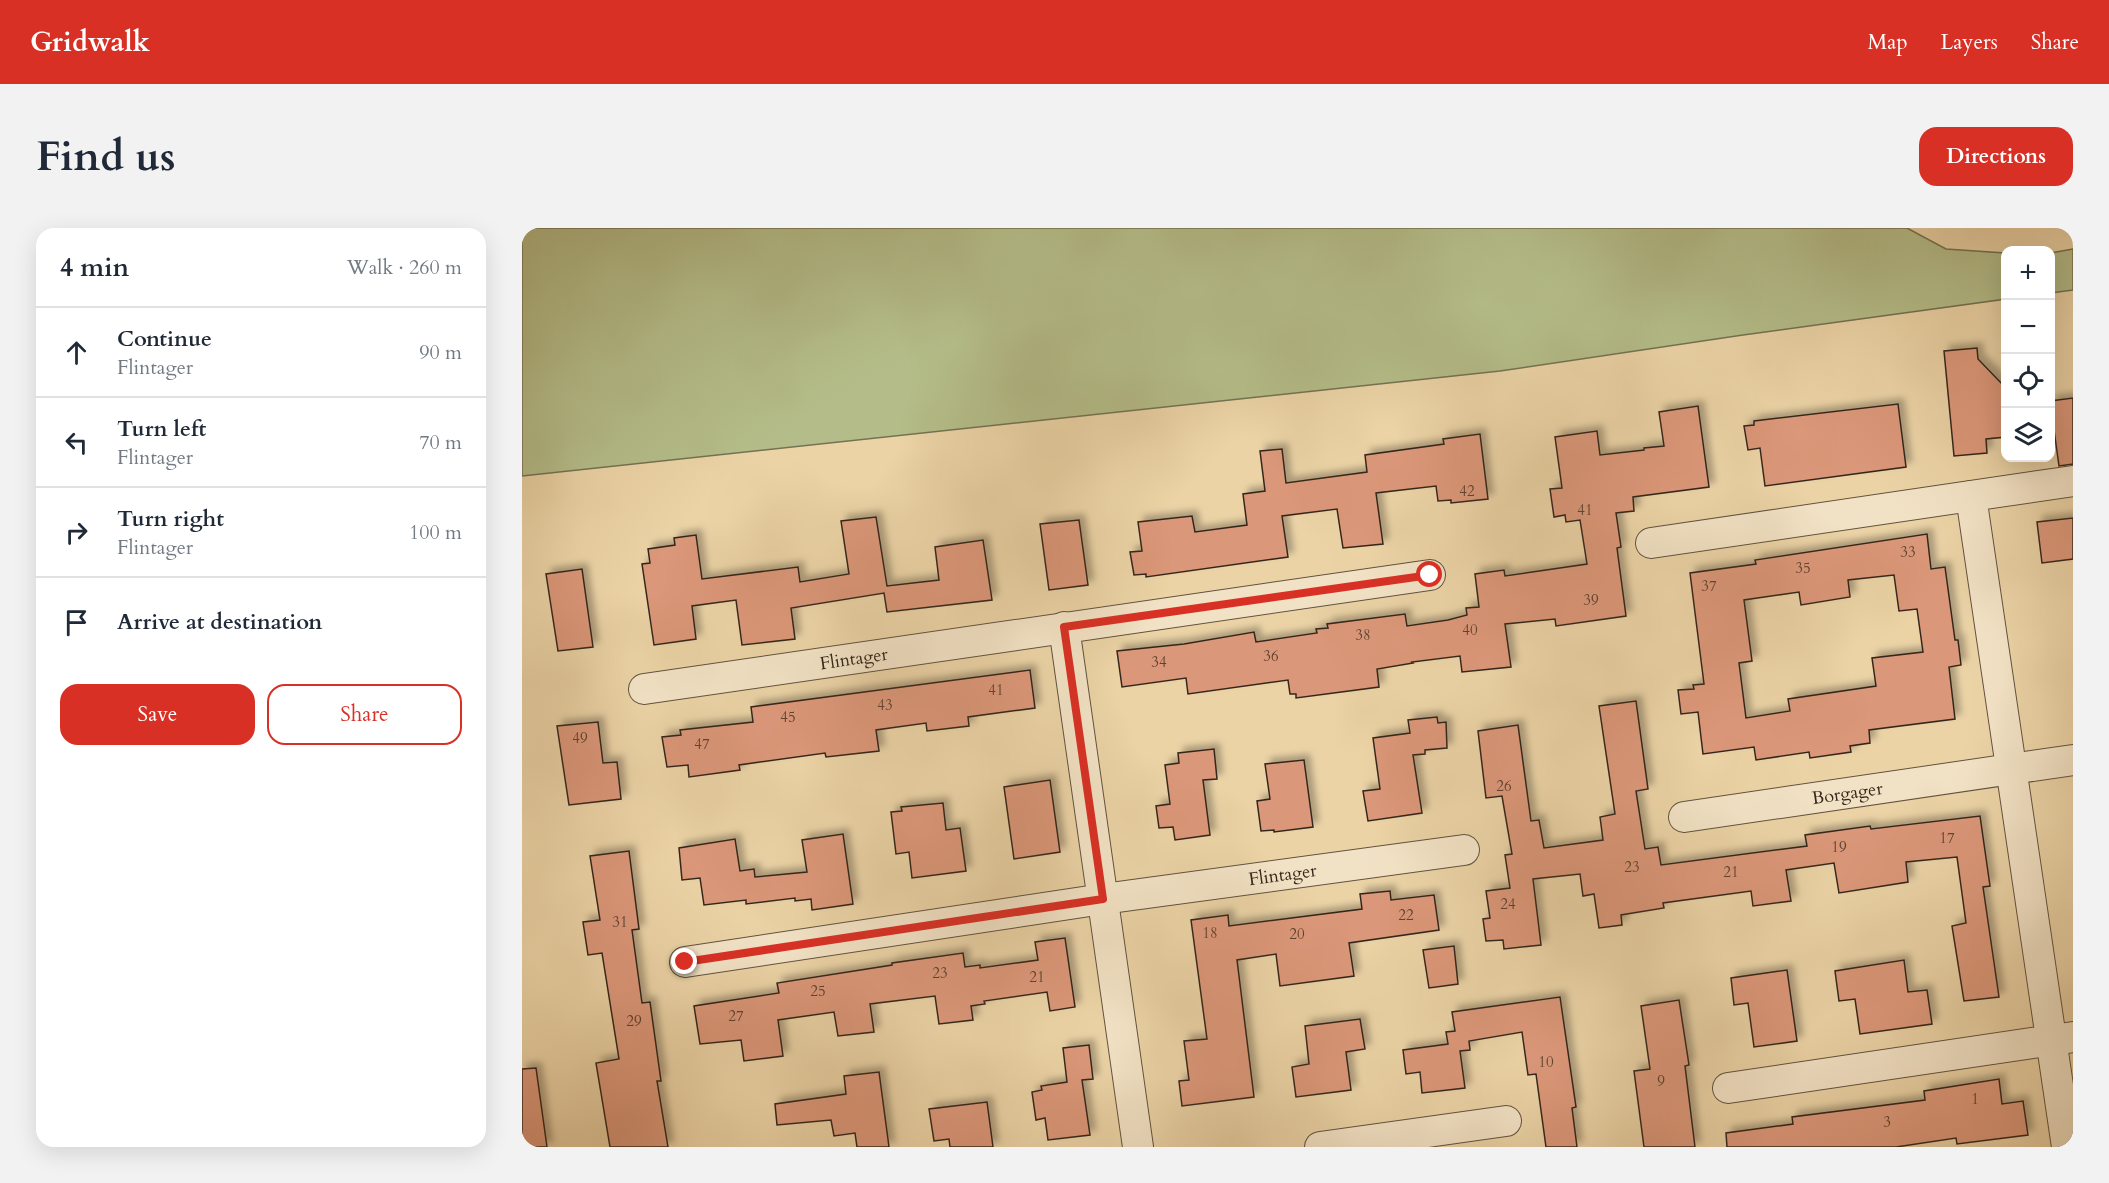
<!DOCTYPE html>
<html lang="en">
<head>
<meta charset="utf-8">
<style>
	:root { --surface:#fff; --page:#f2f2f3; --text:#1f2937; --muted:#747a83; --line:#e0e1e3; --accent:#d93025 }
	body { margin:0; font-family:Cardo,serif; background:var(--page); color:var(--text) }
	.controls { position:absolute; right:18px; top:18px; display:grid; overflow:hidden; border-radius:12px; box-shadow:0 6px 24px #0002 }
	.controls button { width:54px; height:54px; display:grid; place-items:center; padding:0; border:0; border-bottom:2px solid var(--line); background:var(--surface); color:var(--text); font:30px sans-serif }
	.stop { position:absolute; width:18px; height:18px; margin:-14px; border:4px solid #d93025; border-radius:50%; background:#fff }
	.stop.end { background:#d93025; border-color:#fff; box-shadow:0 2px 6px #0008 }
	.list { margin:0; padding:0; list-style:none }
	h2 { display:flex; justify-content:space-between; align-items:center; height:78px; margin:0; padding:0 24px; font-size:26px }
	h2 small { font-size:20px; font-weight:400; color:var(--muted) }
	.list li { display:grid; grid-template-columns:39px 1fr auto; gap:18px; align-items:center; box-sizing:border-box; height:90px; padding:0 24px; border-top:2px solid var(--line) }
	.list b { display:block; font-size:22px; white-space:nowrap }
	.list p { margin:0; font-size:20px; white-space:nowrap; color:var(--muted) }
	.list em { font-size:20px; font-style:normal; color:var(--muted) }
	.actions { display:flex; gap:12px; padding:18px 24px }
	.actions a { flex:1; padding:14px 0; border:2px solid var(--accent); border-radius:18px; text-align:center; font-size:21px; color:var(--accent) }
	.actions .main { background:var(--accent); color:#fff }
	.icon { flex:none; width:33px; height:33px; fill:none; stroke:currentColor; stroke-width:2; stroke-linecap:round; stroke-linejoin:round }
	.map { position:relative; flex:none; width:1551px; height:919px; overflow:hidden; border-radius:18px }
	header { display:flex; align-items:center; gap:36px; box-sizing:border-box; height:84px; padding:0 30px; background:var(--accent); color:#fff }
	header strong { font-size:28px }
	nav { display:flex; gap:33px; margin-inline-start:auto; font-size:21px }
	.intro { display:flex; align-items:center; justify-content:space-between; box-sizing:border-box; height:144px; padding:0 36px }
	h1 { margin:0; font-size:42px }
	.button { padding:15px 27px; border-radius:18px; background:var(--accent); color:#fff; font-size:21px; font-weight:700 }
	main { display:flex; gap:36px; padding:0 36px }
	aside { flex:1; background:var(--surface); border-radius:18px; box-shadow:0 6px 24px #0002 }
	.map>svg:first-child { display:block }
	.green { fill:#b4bd89; stroke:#747252; stroke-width:1.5 }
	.building { fill:#db9779; stroke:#35271b; stroke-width:1.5; fill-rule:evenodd; filter:url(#shadow) }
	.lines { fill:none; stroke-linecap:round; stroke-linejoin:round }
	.minor-casing { stroke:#62523e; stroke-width:32 }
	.minor { stroke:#f2e2c5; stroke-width:30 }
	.route { stroke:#d93025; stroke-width:8 }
	.labels { text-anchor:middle; stroke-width:6; stroke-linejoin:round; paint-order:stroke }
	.number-label { font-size:15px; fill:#5e4332 }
	.street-label { font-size:18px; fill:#35271b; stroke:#f2e2c5 }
</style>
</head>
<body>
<header>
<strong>Gridwalk</strong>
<nav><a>Map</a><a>Layers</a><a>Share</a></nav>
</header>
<div class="intro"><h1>Find us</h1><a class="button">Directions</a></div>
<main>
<aside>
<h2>4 min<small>Walk · 260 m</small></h2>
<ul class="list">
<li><svg class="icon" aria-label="ahead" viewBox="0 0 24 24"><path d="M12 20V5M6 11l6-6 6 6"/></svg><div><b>Continue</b><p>Flintager</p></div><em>90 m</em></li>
<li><svg class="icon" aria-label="left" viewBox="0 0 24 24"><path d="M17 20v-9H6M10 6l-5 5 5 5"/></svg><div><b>Turn left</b><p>Flintager</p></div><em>70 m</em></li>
<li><svg class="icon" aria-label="right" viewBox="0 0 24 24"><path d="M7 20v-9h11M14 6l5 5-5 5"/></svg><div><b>Turn right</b><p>Flintager</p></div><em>100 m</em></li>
<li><svg class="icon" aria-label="arrive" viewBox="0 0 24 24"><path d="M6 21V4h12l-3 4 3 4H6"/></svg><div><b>Arrive at destination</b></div></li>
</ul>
<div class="actions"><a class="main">Save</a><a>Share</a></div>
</aside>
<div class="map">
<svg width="1551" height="919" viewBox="0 0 1551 919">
	<defs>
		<filter id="shadow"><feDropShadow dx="5.5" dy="-5.5" stdDeviation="3" flood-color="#0004"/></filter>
	</defs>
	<rect width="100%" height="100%" fill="#ebd3a6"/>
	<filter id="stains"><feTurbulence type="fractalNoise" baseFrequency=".00333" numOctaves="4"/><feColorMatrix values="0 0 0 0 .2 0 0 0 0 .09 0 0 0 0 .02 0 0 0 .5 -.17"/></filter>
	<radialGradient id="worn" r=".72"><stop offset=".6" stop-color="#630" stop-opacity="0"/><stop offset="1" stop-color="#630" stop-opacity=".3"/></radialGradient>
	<!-- green -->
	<g class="green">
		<polygon points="0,0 1385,0 1424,21 1483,25 1484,71 1221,107 978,143 0,248"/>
		<polygon points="1551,21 1551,62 1529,65 1529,25"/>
	</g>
	<!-- building -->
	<g class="building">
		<polygon points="1455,120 1456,131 1482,158 1484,209 1464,211 1465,225 1432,228 1422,123"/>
		<polygon points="1551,170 1551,236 1537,238 1528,173"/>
		<polygon points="1376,176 1384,239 1243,258 1238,220 1226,222 1222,198 1232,197 1232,193"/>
		<polygon points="1176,178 1187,259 1111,269 1112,283 1094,285 1099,319 1095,320 1104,388 1034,398 1033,391 983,396 989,439 940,444 938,428 890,434 891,435 855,441 857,459 774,470 774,466 768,466 766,452 666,466 664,450 600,459 595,423 662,416 732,404 734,414 795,405 794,401 806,400 805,396 883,386 885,398 926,392 945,387 944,380 957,379 953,346 982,342 983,348 1065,336 1058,292 1044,294 1043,287 1032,289 1028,261 1040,260 1033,209 1075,203 1078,227 1122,222 1122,220 1142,218 1137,184"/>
		<polygon points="958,206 966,271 929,275 929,272 916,273 914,258 854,265 861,316 821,320 815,281 760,288 766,329 624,349 624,346 612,347 608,324 620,323 616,294 670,288 673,304 725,297 721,266 743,263 738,223 760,221 764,255 845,244 843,227 922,216 921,211"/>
		<polygon points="354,289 365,358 417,352 413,319 461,312 470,372 365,384 362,365 269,380 273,411 220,417 214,372 170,378 174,411 132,417 120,336 128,335 126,321 153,317 152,310 174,307 180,351 276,339 278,354 327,346 319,293"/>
		<polygon points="1551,290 1551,331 1520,335 1515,294"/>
		<polygon points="557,292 566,357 527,362 518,296"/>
		<path d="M 1405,306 L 1409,341 L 1423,339 L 1433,412 L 1436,412 L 1439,437 L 1427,439 L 1433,491 L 1347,502 L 1348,515 L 1328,518 L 1329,524 L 1288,530 L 1287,524 L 1234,532 L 1232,519 L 1181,526 L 1176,484 L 1159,486 L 1156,462 L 1172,461 L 1171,457 L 1182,456 L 1168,345 L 1234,336 L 1233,332 ZM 1372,347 L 1377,383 L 1395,381 L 1401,424 L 1350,430 L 1354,458 L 1266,471 L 1268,483 L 1224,490 L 1217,435 L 1230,433 L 1222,372 L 1277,364 L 1279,377 L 1328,369 L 1326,352 Z"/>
		<polygon points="60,341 71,419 36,423 24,346"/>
		<polygon points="508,442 513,480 446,489 447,498 405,503 404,495 354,502 357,523 304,529 303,525 217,537 218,542 167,549 166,537 145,539 140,509 159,507 158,502 231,494 229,479"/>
		<polygon points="1114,473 1126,561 1114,563 1123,621 1136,619 1139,637 1285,618 1283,607 1348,598 1349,601 1458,588 1468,658 1461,659 1477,769 1442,773 1430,698 1444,695 1435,629 1384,634 1386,654 1317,665 1312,635 1264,642 1269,673 1231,678 1229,663 1141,675 1142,680 1099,687 1100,697 1077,700 1072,666 1061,668 1058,646 1011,651 1019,717 982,721 981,712 964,713 961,691 968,690 964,663 988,660 983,627 990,626 980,568 964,570 956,503 996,497 1009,593 1017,592 1022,620 1081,612 1078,589 1093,586 1077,478"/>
		<polygon points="915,489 916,495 924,494 925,520 903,522 903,526 891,527 900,585 846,593 841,563 858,561 851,510 888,505 886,492"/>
		<polygon points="76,494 81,535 95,534 99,571 47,577 35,498"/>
		<polygon points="692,521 695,551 681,552 688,607 653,612 651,599 637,600 634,578 648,576 643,537 657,535 656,525"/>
		<polygon points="782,532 791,599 752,604 752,602 739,603 735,573 748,571 743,536"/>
		<polygon points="528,552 538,624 492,631 482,559"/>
		<polygon points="421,575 424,602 438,600 444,643 390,650 387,624 374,626 369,584 380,583 379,579"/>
		<polygon points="321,606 331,676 290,682 289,671 273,673 273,670 224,676 224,672 182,677 178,650 160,652 157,620 213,611 218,643 232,641 233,649 285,644 280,612"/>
		<polygon points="107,623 117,701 110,702 120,775 128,774 139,853 135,853 146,919 88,919 74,835 97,831 80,725 66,727 61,694 78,692 68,628"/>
		<polygon points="868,663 869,672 912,667 917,702 827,715 832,748 758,758 754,726 715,732 732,869 660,878 657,853 667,852 662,813 685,811 669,692 706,687 707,698 840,681 838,666"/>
		<polygon points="543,710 553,779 528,783 525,764 462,773 463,776 449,778 451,792 417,796 413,768 348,776 352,804 316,808 312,784 256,792 261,828 222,833 219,812 178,816 172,778 257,765 255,755 370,737 370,735 441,725 443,739 458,737 458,740 516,732 513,714"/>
		<polygon points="932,718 936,756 907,760 901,722"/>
		<polygon points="1382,732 1386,764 1405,762 1410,796 1338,806 1333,771 1317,773 1313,743"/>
		<polygon points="1265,742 1275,813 1232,819 1226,775 1212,777 1209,750"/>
		<polygon points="1038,769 1054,879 1050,880 1055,919 1024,919 1014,846 1006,847 1000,804 947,813 948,822 938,823 943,860 900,865 898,844 884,846 881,822 926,816 924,804 933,803 930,784"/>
		<polygon points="1157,772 1167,837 1163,838 1173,919 1122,919 1112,843 1128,841 1119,778"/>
		<polygon points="838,791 843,821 824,824 829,862 774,869 770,839 787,836 783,798"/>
		<polygon points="567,817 571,851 560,852 568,907 526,912 523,890 514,892 510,864 520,862 519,858 545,854 541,820"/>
		<polygon points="14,840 25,919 0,919 0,841"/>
		<polygon points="357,844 367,919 335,919 333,905 312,908 309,892 255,897 253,876 324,866 322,848"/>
		<polygon points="1477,851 1480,876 1501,873 1506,907 1435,916 1434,910 1374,919 1205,919 1204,905 1271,896 1270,889 1403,872 1402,863"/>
		<polygon points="465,874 471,919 428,919 427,911 412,913 407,881"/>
	</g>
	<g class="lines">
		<!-- minor casing -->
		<g class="minor-casing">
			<g id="minor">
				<polyline points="1449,268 1545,919"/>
				<polyline points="1129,315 1551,253"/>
				<polyline points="542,399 616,919"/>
				<path id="s1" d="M 122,461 L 908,347"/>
				<path id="s2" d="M 1162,589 L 1551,532"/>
				<path id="s3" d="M 163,734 L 581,671 L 942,622"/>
				<polyline points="1206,860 1551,809"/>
				<polyline points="798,919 984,893"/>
			</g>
		</g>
		<!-- minor -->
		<use href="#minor" class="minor"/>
	</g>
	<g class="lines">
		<!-- route -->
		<polyline class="route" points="163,734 581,671 542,399 908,347"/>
	</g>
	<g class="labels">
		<!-- number labels -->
		<g class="number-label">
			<text x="945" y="268">42</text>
			<text x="1063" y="287">41</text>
			<text x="1386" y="329">33</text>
			<text x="1281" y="345">35</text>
			<text x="1187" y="363">37</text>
			<text x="1069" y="377">39</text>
			<text x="948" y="407">40</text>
			<text x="841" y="412">38</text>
			<text x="749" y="433">36</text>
			<text x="637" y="439">34</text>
			<text x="474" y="467">41</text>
			<text x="363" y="482">43</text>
			<text x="266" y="494">45</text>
			<text x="58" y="515">49</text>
			<text x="180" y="521">47</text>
			<text x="982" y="563">26</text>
			<text x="1425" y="615">17</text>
			<text x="1317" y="624">19</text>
			<text x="1110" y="644">23</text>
			<text x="1209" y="649">21</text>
			<text x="986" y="681">24</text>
			<text x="884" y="692">22</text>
			<text x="98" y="699">31</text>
			<text x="688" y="710">18</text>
			<text x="775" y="711">20</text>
			<text x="418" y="750">23</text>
			<text x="515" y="754">21</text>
			<text x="296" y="768">25</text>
			<text x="214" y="793">27</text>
			<text x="112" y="798">29</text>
			<text x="1024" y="839">10</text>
			<text x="1139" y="858">9</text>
			<text x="1453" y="876">1</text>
			<text x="1365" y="899">3</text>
		</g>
		<!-- street labels -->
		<g class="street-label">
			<text dy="6" stroke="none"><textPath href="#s1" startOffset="212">Flintager</textPath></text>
			<text dy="6" stroke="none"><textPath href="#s2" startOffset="165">Borgager</textPath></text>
			<text dy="6" stroke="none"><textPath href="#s3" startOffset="604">Flintager</textPath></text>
		</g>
	</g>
	<rect width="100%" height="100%" filter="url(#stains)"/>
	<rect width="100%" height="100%" fill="url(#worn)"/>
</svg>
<div class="controls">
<button>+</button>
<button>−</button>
<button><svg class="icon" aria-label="locate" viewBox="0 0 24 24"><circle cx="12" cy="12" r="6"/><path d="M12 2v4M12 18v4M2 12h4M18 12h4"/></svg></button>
<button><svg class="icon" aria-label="layers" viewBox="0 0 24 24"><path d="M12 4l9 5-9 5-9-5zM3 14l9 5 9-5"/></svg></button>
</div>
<div class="stop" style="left:908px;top:347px"></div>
<div class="stop end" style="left:163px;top:734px"></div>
</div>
</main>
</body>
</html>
